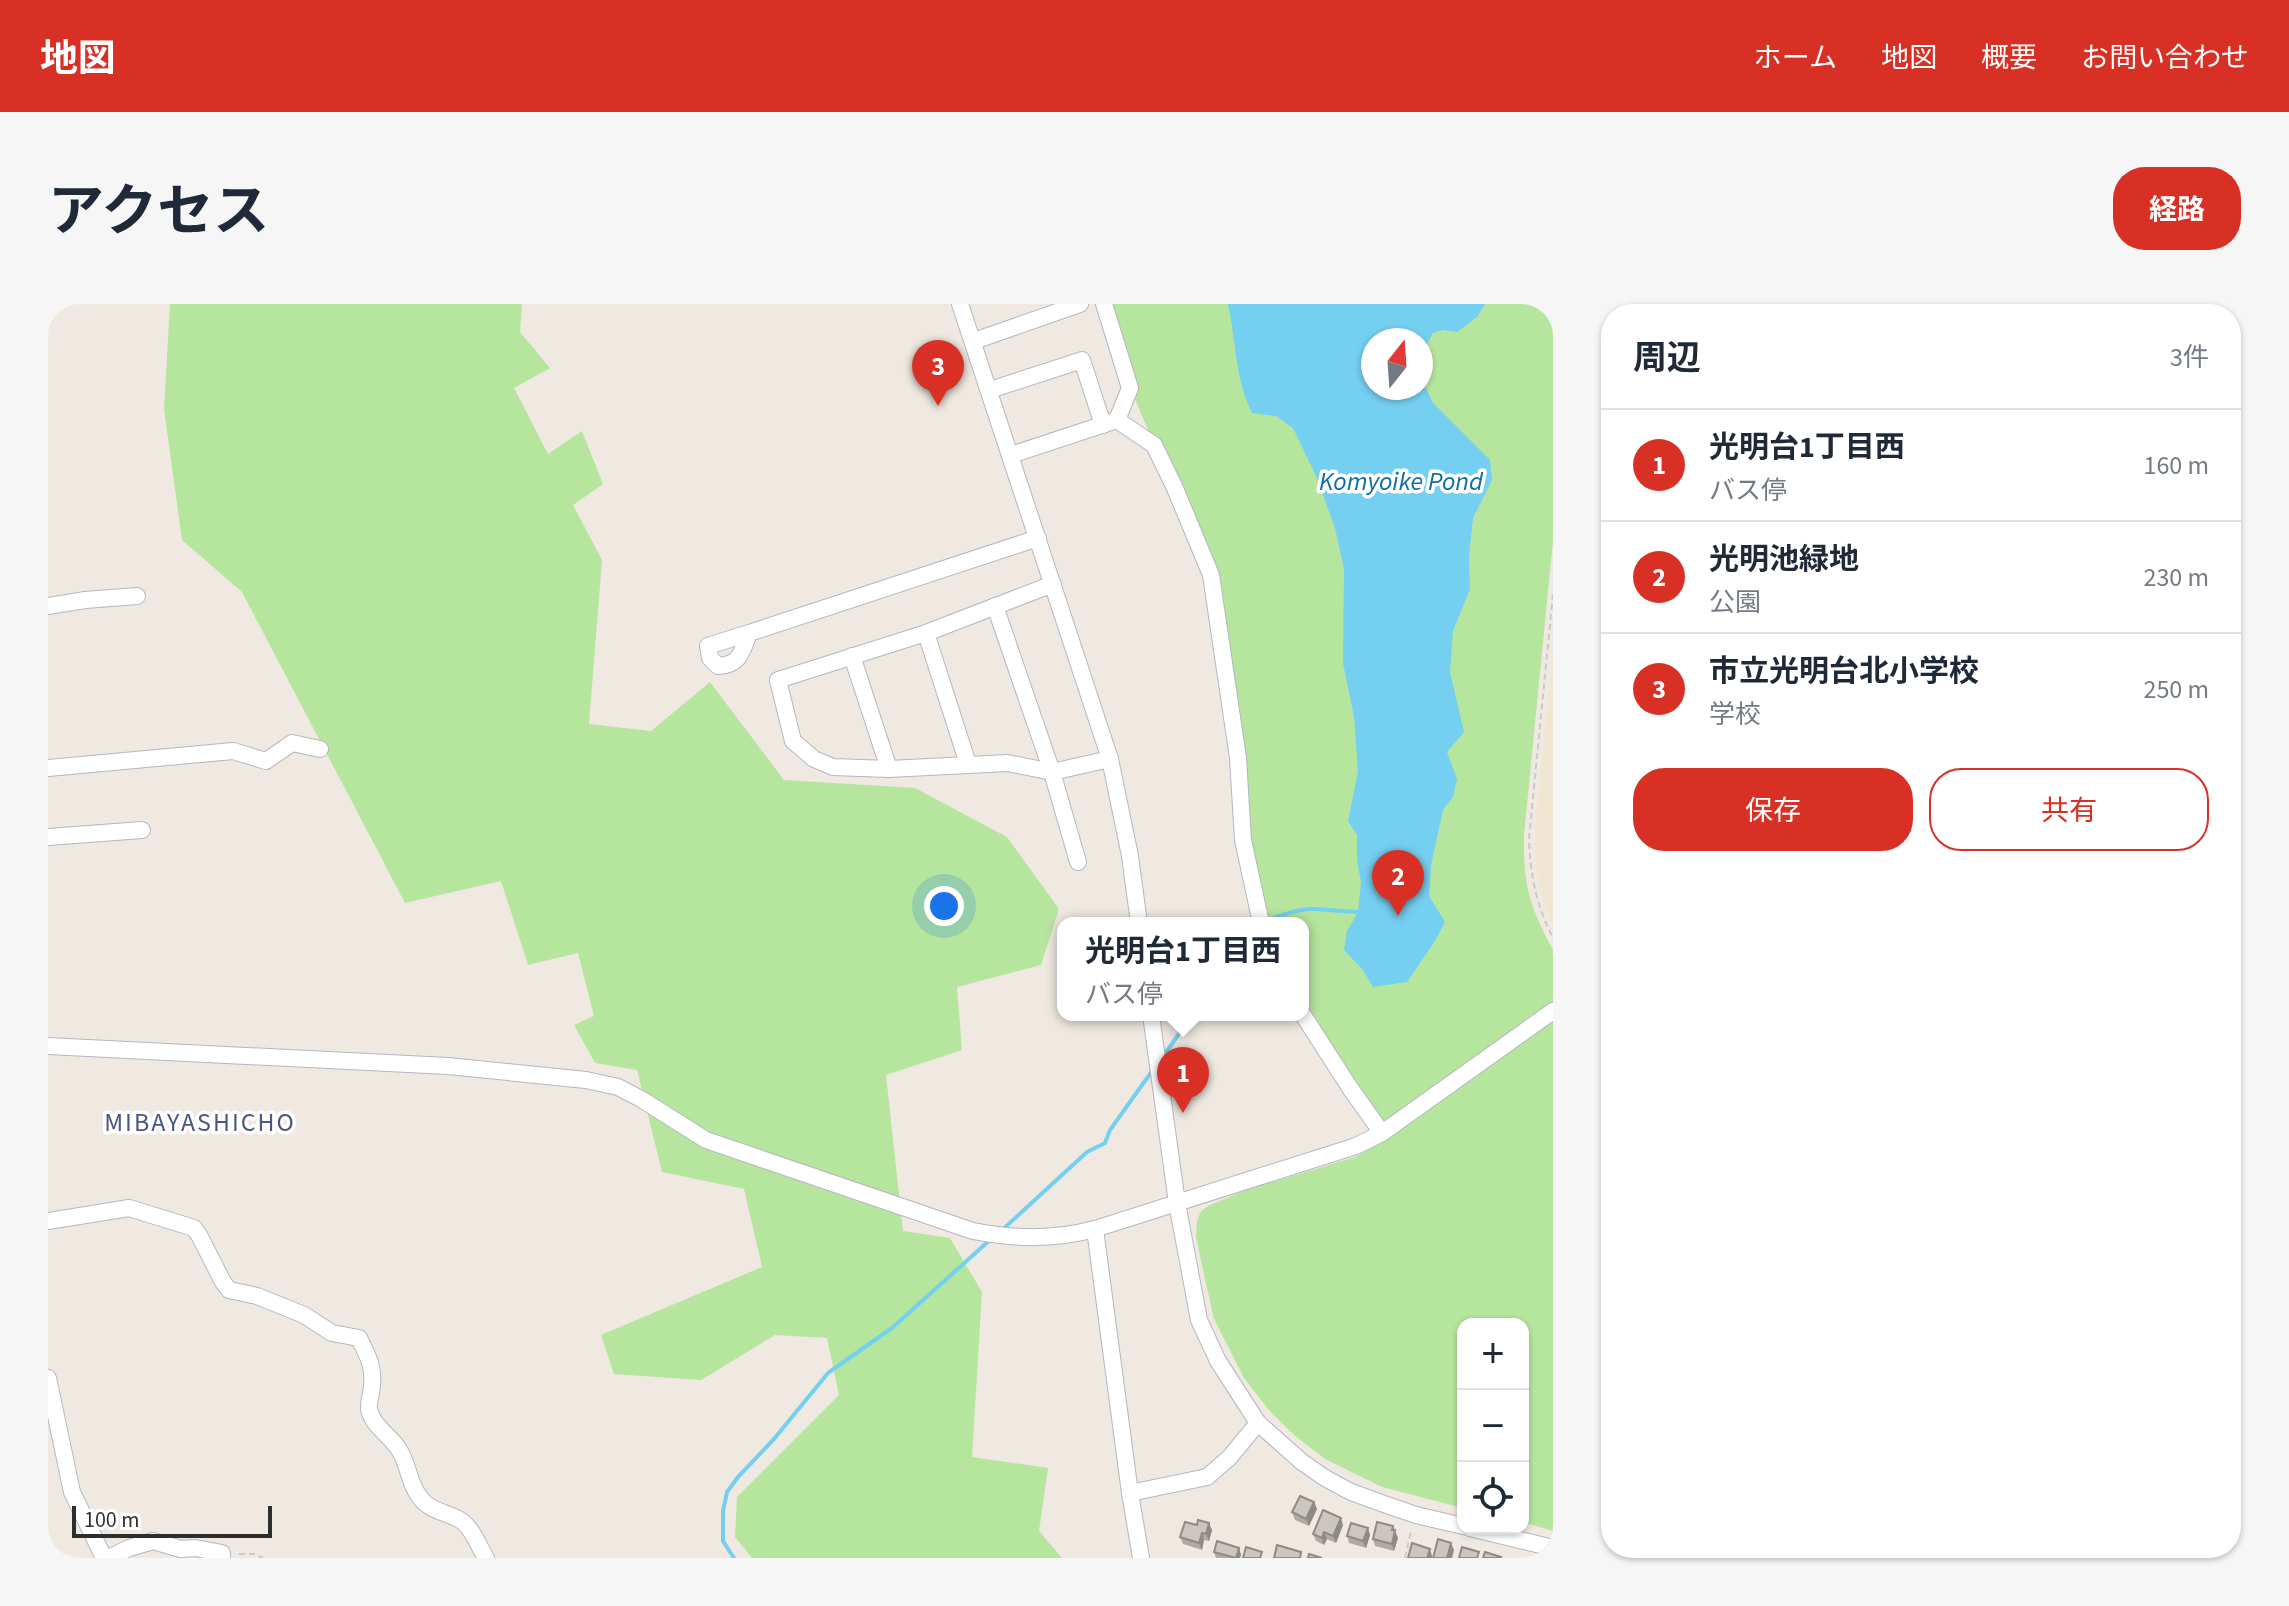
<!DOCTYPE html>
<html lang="ja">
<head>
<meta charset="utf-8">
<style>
	:root { --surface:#fff; --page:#f6f6f7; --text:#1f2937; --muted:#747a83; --line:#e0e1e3; --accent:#d93025 }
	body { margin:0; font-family:"Source Sans 3","Noto Sans JP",sans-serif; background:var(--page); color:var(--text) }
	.controls { position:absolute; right:24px; bottom:24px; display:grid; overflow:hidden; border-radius:16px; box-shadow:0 2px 6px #0004 }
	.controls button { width:72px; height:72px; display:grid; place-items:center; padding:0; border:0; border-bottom:2px solid var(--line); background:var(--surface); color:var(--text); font:40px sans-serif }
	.compass { position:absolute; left:1313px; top:24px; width:72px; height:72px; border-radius:50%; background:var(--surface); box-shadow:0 2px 6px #0004; rotate:17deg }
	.scale { position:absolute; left:24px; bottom:20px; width:200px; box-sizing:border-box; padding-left:8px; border:4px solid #2e2e2e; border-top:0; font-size:22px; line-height:28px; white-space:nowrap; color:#2e2e2e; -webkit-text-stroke:6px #fff; paint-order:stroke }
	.you { position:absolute; left:896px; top:602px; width:28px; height:28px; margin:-20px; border:6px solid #fff; border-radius:50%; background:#1a73e8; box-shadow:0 0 0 12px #1a73e833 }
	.badge { display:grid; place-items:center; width:52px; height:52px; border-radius:50%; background:var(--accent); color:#fff; font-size:26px; font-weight:700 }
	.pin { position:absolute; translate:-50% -66px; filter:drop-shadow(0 2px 4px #0008) }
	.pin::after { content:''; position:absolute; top:42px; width:28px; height:24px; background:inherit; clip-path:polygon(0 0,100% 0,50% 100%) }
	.popup { position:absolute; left:1009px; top:613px; width:252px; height:104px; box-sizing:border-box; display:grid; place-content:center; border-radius:16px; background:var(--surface); filter:drop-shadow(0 2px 6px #0005); font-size:26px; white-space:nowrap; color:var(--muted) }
	.popup b { font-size:30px; color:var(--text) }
	.popup::after { content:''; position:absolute; left:50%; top:100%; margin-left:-16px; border:16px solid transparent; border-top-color:var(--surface) }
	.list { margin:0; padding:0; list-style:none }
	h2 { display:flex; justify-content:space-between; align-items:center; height:104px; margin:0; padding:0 32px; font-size:34px }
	h2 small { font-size:26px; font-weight:400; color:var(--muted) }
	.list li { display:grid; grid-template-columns:52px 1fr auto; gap:24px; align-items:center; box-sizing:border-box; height:112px; padding:0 32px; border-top:2px solid var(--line) }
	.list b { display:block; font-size:30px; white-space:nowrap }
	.list p { margin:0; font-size:26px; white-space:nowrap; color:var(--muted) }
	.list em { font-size:26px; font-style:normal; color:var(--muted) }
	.actions { display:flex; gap:16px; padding:24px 32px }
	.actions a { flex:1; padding:18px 0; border:2px solid var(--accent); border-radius:32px; text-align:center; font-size:28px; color:var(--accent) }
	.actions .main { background:var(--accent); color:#fff }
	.icon { flex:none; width:44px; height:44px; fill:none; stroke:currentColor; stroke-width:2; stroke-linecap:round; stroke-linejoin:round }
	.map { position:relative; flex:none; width:1505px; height:1254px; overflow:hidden; border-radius:32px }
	header { display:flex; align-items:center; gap:48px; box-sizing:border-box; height:112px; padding:0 40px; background:var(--accent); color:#fff }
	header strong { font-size:38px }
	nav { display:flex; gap:44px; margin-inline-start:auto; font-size:28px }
	.intro { display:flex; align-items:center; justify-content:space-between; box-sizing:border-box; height:192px; padding:0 48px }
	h1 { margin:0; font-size:56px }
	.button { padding:20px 36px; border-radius:32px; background:var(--accent); color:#fff; font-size:28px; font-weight:700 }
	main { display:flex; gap:48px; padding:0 48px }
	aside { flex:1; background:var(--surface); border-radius:32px; box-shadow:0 2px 6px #0004 }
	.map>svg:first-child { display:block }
	.education { fill:#f0e6d1 }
	.green { fill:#b6e59e; fill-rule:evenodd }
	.water { fill:#75cff0 }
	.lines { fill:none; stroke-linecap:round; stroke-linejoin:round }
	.stream { stroke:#75cff0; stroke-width:4 }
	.minor-casing { stroke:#b4b7c1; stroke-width:18 }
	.path { stroke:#c9c9c9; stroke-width:2; stroke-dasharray:6 4; stroke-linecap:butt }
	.minor { stroke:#fff; stroke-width:16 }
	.wall { fill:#afaba4 }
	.shaded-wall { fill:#8e8b86 }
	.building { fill:#cbc7bf; stroke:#8e8b86; stroke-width:2 }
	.labels { text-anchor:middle; stroke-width:7; stroke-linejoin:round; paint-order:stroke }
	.water-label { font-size:26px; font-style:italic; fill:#0d6fa3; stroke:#fff }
	.neighbourhood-label { font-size:26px; letter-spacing:2px; fill:#4d5680; stroke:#fff }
</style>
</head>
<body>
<header>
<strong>地図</strong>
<nav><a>ホーム</a><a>地図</a><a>概要</a><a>お問い合わせ</a></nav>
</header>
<div class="intro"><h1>アクセス</h1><a class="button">経路</a></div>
<main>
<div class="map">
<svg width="1505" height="1254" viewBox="0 0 1505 1254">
	<rect width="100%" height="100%" fill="#efe9e1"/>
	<!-- education -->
	<polygon class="education" points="1505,347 1505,620 1491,585 1487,553 1487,525"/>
	<!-- green -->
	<g class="green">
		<polygon points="122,0 474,0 472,28 502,64 466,84 500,150 534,127 555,180 525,201 554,256 541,420 603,427 662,378 736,476 867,484 959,533 1011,605 993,661 909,683 914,746 838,771 855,927 902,934 934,988 924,1153 1000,1164 991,1227 1014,1254 704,1254 687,1233 689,1193 791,1091 779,1034 727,1031 653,1076 566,1070 553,1031 714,963 696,885 614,868 589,766 547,759 526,721 546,712 530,649 480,661 453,577 357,599 194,288 134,236 116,105"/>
		<path d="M 1056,0 L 1505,0 L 1505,237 L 1476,531 C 1475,582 1482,602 1505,646 L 1505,1227 L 1475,1218 L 1475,1020 L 1415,1020 L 1415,1204 L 1334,1183 L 1277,1155 L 1246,1131 L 1220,1105 L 1196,1074 L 1166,1015 L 1153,957 L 1148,932 L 1149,917 L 1153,907 L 1160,902 L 1196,887 L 1307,853 L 1340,835 L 1255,711 L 1255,619 L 1213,619 L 1163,271 L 1082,84 ZM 1325,36 L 1373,36 L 1373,84 L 1325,84 Z"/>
	</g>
	<!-- water -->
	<path class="water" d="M 1180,0 L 1437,0 L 1429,13 L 1409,28 L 1396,26 L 1385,29 L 1375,47 L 1373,67 L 1373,36 L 1325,36 L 1325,84 L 1373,84 L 1373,73 L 1385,99 L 1442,156 L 1444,176 L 1425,214 L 1421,252 L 1422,285 L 1405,327 L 1402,368 L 1416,428 L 1399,448 L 1409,475 L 1405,493 L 1395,506 L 1383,561 L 1381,592 L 1397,618 L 1387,637 L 1359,678 L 1325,683 L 1315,666 L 1296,646 L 1299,627 L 1310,608 L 1313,578 L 1309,556 L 1309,531 L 1300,517 L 1310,467 L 1306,413 L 1295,359 L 1296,265 L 1287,224 L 1268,172 L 1245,124 L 1228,112 L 1204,109 C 1187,75 1188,36 1180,0 Z"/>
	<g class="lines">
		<!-- stream -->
		<g class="stream">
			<path d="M 1216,618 C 1231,612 1251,604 1267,605 C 1283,606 1298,608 1313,608"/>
			<polyline points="1114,754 1144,711"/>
			<polyline points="953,927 1039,848 1057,839 1062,826 1104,767"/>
			<polyline points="686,1254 675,1237 675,1207 679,1188 690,1173 726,1135 780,1069 844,1024 943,935"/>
		</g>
		<!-- minor casing -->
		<g class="minor-casing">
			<g id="minor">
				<polyline points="912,0 1062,455 1082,552 1091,619"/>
				<polyline points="926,37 1032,0"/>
				<polyline points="942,86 1034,56 1055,121"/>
				<polyline points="1069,116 1106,141 1126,182 1163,271 1190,454 1195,536 1213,619"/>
				<polyline points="963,151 1069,116 1082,84 1056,0"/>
				<polyline points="1005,280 878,329 730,376 745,437 766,455 785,463 841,465 960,459 1004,468 1062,455"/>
				<polyline points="0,302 37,296 89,292"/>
				<polyline points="947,302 1004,468 1030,558"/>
				<path d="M 701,329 L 660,342 L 662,354 L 670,362 C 692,361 694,348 701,329 L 990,234"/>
				<polyline points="878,329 920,460"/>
				<polyline points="804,352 841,465"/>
				<polyline points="0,464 185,447 218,457 244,439 272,445"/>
				<polyline points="0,533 94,526"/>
				<polyline points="1103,711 1129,899 1151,1016 1170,1057 1210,1119 1254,1158 1277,1174 1303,1188 1336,1200 1368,1211 1415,1222"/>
				<polyline points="1255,711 1302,784 1334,829"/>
				<path d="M 0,742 L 400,762 L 538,776 L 570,783 L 593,795 L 658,836 L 925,927 C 967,935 1005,936 1047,925 L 1308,842 L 1334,829 L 1505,707"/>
				<path d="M 0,917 L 81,904 L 146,924 L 151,931 L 175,978 L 181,986 L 209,992 L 256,1011 L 284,1029 L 311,1034 C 319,1050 326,1062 324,1081 C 324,1089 320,1097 321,1105 C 324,1121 341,1131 350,1144 C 360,1158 360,1175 369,1189 C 381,1210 401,1207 415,1218 C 425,1226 431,1243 438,1254"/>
				<polyline points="1047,925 1082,1189 1093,1254"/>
				<polyline points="0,1074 24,1188 56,1254"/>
				<polyline points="1082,1189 1159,1173 1181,1154 1210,1119"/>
				<polyline points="1422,1224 1505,1244"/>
				<polyline points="61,1254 81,1244 105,1237 133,1245 147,1244 174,1249 174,1254"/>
			</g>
		</g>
		<!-- path -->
		<g class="path">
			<path d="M 1505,290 L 1481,534 C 1482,570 1488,601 1505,634"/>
			<polyline points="191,1250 206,1250 215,1254"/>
			<polyline points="1357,1254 1363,1227"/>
		</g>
		<!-- minor -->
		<use href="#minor" class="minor"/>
	</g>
	<!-- wall -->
	<g class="wall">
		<polygon points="1266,1198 1269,1205 1261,1222 1247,1216 1244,1208"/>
		<polygon points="1295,1221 1288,1239 1279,1235 1276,1241 1268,1237 1265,1230"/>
		<polygon points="1345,1222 1350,1234 1346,1247 1327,1242 1325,1235"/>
		<polygon points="1320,1224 1322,1231 1318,1244 1301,1239 1299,1232"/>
		<polygon points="1164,1226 1161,1237 1156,1236 1154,1246 1135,1240 1132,1233"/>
		<polygon points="1191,1244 1193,1251 1192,1254 1168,1254 1166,1248"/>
	</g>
	<!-- shaded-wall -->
	<g class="shaded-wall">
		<polygon points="1266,1198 1269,1205 1261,1222 1258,1215"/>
		<polygon points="1293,1214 1295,1221 1288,1239 1285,1232"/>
		<polygon points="1161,1219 1164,1226 1161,1237 1158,1230"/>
		<polygon points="1345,1222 1350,1234 1346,1247 1344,1240"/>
		<polygon points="1320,1224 1322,1231 1318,1244 1315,1237"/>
		<polygon points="1276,1228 1279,1235 1276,1241 1274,1234"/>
		<polygon points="1154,1229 1156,1236 1154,1246 1151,1239"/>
		<polygon points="1403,1239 1406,1246 1404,1254 1399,1254"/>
		<polygon points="1191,1244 1193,1251 1192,1254 1188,1254"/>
		<polygon points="1382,1245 1384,1252 1384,1254 1379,1254"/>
	</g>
	<!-- building -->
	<g class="building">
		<polygon points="1252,1192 1266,1198 1258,1215 1244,1208"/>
		<polygon points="1275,1206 1293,1214 1285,1232 1276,1228 1274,1234 1265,1230"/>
		<polygon points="1150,1216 1161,1219 1158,1230 1154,1229 1151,1239 1132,1233 1137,1218 1149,1221"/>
		<polygon points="1329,1218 1345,1222 1344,1226 1347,1226 1344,1240 1325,1235"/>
		<polygon points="1303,1219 1320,1224 1315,1237 1299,1232"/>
		<polygon points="1390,1235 1403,1239 1399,1254 1385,1254"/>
		<polygon points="1169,1237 1191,1244 1188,1254 1166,1248"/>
		<polygon points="1364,1239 1382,1245 1379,1254 1360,1254"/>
		<polygon points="1229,1241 1253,1248 1252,1254 1226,1254"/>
		<polygon points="1198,1243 1214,1248 1212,1254 1195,1254"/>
		<polygon points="1414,1243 1431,1248 1429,1254 1411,1254"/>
		<polygon points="1437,1248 1453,1253 1452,1254 1435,1254"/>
		<polygon points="1261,1250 1274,1254 1260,1254"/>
	</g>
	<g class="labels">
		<!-- water labels -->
		<g class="water-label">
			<text x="1353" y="186">Komyoike Pond</text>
		</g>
		<!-- neighbourhood labels -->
		<g class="neighbourhood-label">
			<text x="152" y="827">MIBAYASHICHO</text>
		</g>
	</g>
</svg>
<div class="controls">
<button>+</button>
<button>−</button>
<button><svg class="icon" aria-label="locate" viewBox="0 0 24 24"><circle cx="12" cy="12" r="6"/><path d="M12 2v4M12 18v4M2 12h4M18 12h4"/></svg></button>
</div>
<svg class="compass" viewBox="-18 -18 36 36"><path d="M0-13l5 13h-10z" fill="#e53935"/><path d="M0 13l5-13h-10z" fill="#747a83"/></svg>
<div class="scale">100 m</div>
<div class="you"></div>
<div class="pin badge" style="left:1135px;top:809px">1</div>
<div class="popup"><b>光明台1丁目西</b>バス停</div>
<div class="pin badge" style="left:1350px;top:612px">2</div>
<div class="pin badge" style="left:890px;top:102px">3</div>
</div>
<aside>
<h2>周辺<small>3件</small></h2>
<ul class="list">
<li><span class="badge">1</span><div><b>光明台1丁目西</b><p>バス停</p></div><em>160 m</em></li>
<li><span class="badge">2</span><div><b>光明池緑地</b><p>公園</p></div><em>230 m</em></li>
<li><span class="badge">3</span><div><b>市立光明台北小学校</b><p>学校</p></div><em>250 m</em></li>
</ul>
<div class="actions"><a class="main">保存</a><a>共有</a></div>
</aside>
</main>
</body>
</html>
